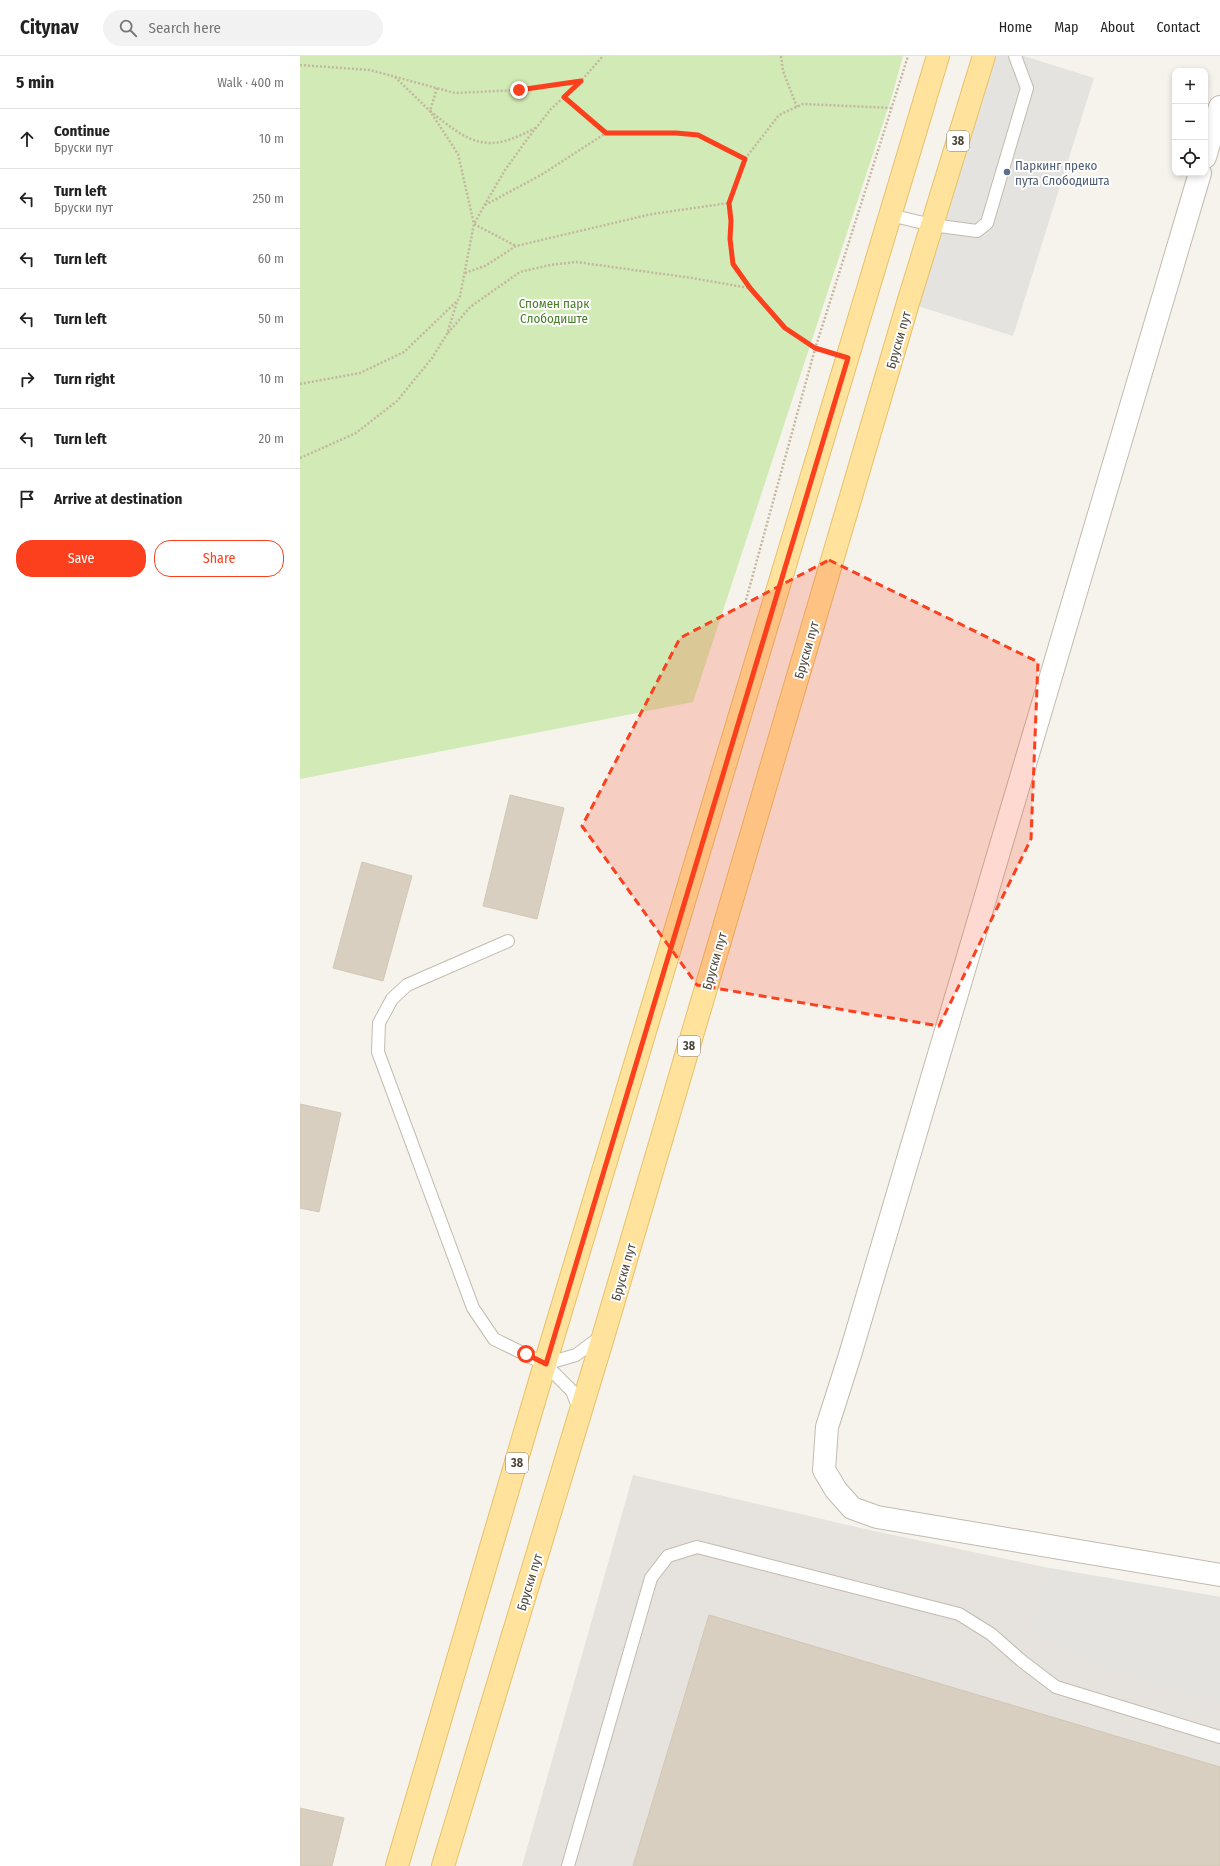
<!DOCTYPE html>
<html lang="en">
<head>
<meta charset="utf-8">
<style>
	:root { --surface:#fff; --page:#f2f2f2; --text:#222; --muted:#767676; --line:#e0e0e0; --accent:#fc3f1d }
	body { margin:0; font-family:"Fira Sans Condensed",sans-serif; background:var(--page); color:var(--text) }
	.controls { position:absolute; right:12px; top:12px; display:grid; overflow:hidden; border-radius:8px; box-shadow:0 2px 6px #0003 }
	.controls button { width:36px; height:36px; display:grid; place-items:center; padding:0; border:0; border-bottom:1px solid var(--line); background:var(--surface); color:var(--text); font:20px sans-serif }
	.stop { position:absolute; width:12px; height:12px; margin:-9px; border:3px solid #fc3f1d; border-radius:50%; background:#fff }
	.stop.end { background:#fc3f1d; border-color:#fff; box-shadow:0 1px 4px #0008 }
	.list { margin:0; padding:0; list-style:none }
	h2 { display:flex; justify-content:space-between; align-items:center; height:52px; margin:0; padding:0 16px; font-size:17px }
	h2 small { font-size:13px; font-weight:400; color:var(--muted) }
	.list li { display:grid; grid-template-columns:26px 1fr auto; gap:12px; align-items:center; box-sizing:border-box; height:60px; padding:0 16px; border-top:1px solid var(--line) }
	.list b { display:block; font-size:15px; white-space:nowrap }
	.list p { margin:0; font-size:13px; white-space:nowrap; color:var(--muted) }
	.list em { font-size:13px; font-style:normal; color:var(--muted) }
	.actions { display:flex; gap:8px; padding:12px 16px }
	.actions a { flex:1; padding:9px 0; border:1px solid var(--accent); border-radius:16px; text-align:center; font-size:14px; color:var(--accent) }
	.actions .main { background:var(--accent); color:#fff }
	.icon { flex:none; width:22px; height:22px; fill:none; stroke:currentColor; stroke-width:2; stroke-linecap:round; stroke-linejoin:round }
	.map { position:relative; flex:none; width:920px; height:1810px; overflow:hidden }
	header { display:flex; align-items:center; gap:24px; box-sizing:border-box; height:56px; padding:0 20px; background:var(--surface); border-bottom:1px solid var(--line) }
	header strong { font-size:19px }
	nav { display:flex; gap:22px; margin-inline-start:auto; font-size:14px }
	.search { width:280px; height:36px; background:var(--page); display:flex; align-items:center; gap:10px; box-sizing:border-box; padding:0 14px; border-radius:22px; color:var(--muted); font-size:15px }
	main { display:flex }
	aside { flex:1; background:var(--surface) }
	.map>svg:first-child { display:block }
	.industrial { fill:#e6e2dd }
	.green { fill:#d2eab5 }
	.parking { fill:#e5e3e0 }
	.building { fill:#d8cfc1; stroke:#d3c7b4 }
	.lines { fill:none; stroke-linecap:round; stroke-linejoin:round }
	.service-casing { stroke:#c2bbae; stroke-width:14 }
	.minor-casing { stroke:#c2bbae; stroke-width:24 }
	.primary-casing { stroke:#e6c16a; stroke-width:24 }
	.path { stroke:#c4b79f; stroke-width:2.5; stroke-dasharray:2 2; stroke-linecap:butt }
	.service { stroke:#fff; stroke-width:12 }
	.minor { stroke:#fff; stroke-width:22 }
	.primary { stroke:#ffe39c; stroke-width:22 }
	.route { stroke:#fc3f1d; stroke-width:5 }
	.marked { fill:#fc3f1d; fill-opacity:0.2; stroke:#fc3f1d; stroke-width:3; stroke-dasharray:8 5; stroke-linejoin:round }
	.service-dot { fill:#5c6f8a; stroke:#fff; stroke-width:1.5 }
	.labels { text-anchor:middle; stroke-width:4; stroke-linejoin:round; paint-order:stroke }
	.shield { fill:#fff; stroke:#817c74; stroke-width:1 }
	.shield-label { font-size:12px; font-weight:bold; fill:#4b4439 }
	.service-label { font-size:13px; fill:#4e5e75; stroke:#fff; text-anchor:start }
	.park-label { font-size:13px; fill:#4a7f2a; stroke:#fff }
	.street-label { font-size:13px; fill:#4b4439; stroke:#fff }
</style>
</head>
<body>
<header>
<strong>Citynav</strong>
<div class="search"><svg class="icon" aria-label="search" viewBox="0 0 24 24"><circle cx="10" cy="10" r="6"/><path d="M15 15l6 6"/></svg>Search here</div>
<nav><a>Home</a><a>Map</a><a>About</a><a>Contact</a></nav>
</header>
<main>
<aside>
<h2>5 min<small>Walk · 400 m</small></h2>
<ul class="list">
<li><svg class="icon" aria-label="ahead" viewBox="0 0 24 24"><path d="M12 20V5M6 11l6-6 6 6"/></svg><div><b>Continue</b><p>Бруски пут</p></div><em>10 m</em></li>
<li><svg class="icon" aria-label="left" viewBox="0 0 24 24"><path d="M17 20v-9H6M10 6l-5 5 5 5"/></svg><div><b>Turn left</b><p>Бруски пут</p></div><em>250 m</em></li>
<li><svg class="icon" aria-label="left" viewBox="0 0 24 24"><path d="M17 20v-9H6M10 6l-5 5 5 5"/></svg><div><b>Turn left</b></div><em>60 m</em></li>
<li><svg class="icon" aria-label="left" viewBox="0 0 24 24"><path d="M17 20v-9H6M10 6l-5 5 5 5"/></svg><div><b>Turn left</b></div><em>50 m</em></li>
<li><svg class="icon" aria-label="right" viewBox="0 0 24 24"><path d="M7 20v-9h11M14 6l5 5-5 5"/></svg><div><b>Turn right</b></div><em>10 m</em></li>
<li><svg class="icon" aria-label="left" viewBox="0 0 24 24"><path d="M17 20v-9H6M10 6l-5 5 5 5"/></svg><div><b>Turn left</b></div><em>20 m</em></li>
<li><svg class="icon" aria-label="arrive" viewBox="0 0 24 24"><path d="M6 21V4h12l-3 4 3 4H6"/></svg><div><b>Arrive at destination</b></div></li>
</ul>
<div class="actions"><a class="main">Save</a><a>Share</a></div>
</aside>
<div class="map">
<svg width="920" height="1810" viewBox="0 0 920 1810">
	<rect width="100%" height="100%" fill="#f6f3ec"/>
	<!-- industrial -->
	<polygon class="industrial" points="333,1419 565,1473 749,1512 920,1541 920,1810 222,1810"/>
	<!-- green -->
	<polygon class="green" points="0,0 603,0 592,40 393,646 0,723"/>
	<!-- parking -->
	<g class="parking">
		<polygon points="684,0 724,0 794,22 713,280 608,247"/>
		<polygon points="749,1512 920,1541 920,1647 803,1612 731,1572"/>
	</g>
	<!-- building -->
	<g class="building">
		<polygon points="210,739 264,752 237,863 183,850"/>
		<polygon points="62,806 112,820 83,925 33,912"/>
		<polygon points="0,1048 41,1057 19,1156 0,1152"/>
		<polygon points="409,1559 920,1711 920,1810 333,1810"/>
		<polygon points="0,1752 44,1762 32,1810 0,1810"/>
	</g>
	<g class="lines">
		<!-- service casing -->
		<g class="service-casing">
			<g id="service">
				<polyline points="590,159 632,169 677,175 687,167 727,32 715,0"/>
				<polyline points="208,885 107,929 92,943 79,967 78,996 173,1252 194,1283 245,1308 272,1335 279,1353"/>
				<polyline points="245,1308 276,1299 303,1279"/>
				<polyline points="268,1810 351,1522 368,1500 397,1491 659,1558 691,1578 723,1606 756,1631 920,1681"/>
			</g>
		</g>
		<!-- minor casing -->
		<g class="minor-casing">
			<g id="minor">
				<polyline points="905,101 920,51"/>
				<polyline points="900,117 550,1299 527,1371 524,1414 536,1434 552,1452 577,1461 920,1519"/>
			</g>
		</g>
		<!-- primary casing -->
		<g class="primary-casing">
			<g id="primary">
				<polyline points="97,1810 245,1308 638,0"/>
				<polyline points="143,1810 304,1278 608,247 684,0"/>
			</g>
		</g>
		<!-- path -->
		<g class="path">
			<polyline points="481,0 483,15 497,51"/>
			<polyline points="0,9 70,14 155,37 219,34 280,25"/>
			<polyline points="95,21 130,55 158,98 174,168 216,190"/>
			<path d="M 137,32 L 130,55 C 170,87 186,99 235,72"/>
			<polyline points="264,41 306,77"/>
			<polyline points="185,149 241,119 306,77 376,77 397,79 445,103"/>
			<polyline points="165,217 185,210 216,190 352,158 429,147"/>
			<polyline points="148,277 170,251 220,216 250,209 276,206 392,222 449,232"/>
			<polyline points="523,295 515,293 485,272 450,232 433,208 430,183 431,165 429,147 445,103 479,59 503,48 592,52"/>
			<polyline points="0,328 60,317 104,296 156,246"/>
			<polyline points="0,402 56,377 97,345 132,302 147,278 157,246 160,240 174,168 184,150 205,114 228,82 251,53 281,25 303,0"/>
			<polyline points="446,544 515,293 608,0"/>
		</g>
		<!-- service -->
		<use href="#service" class="service"/>
		<!-- minor -->
		<use href="#minor" class="minor"/>
		<!-- primary -->
		<use href="#primary" class="primary"/>
	</g>
	<g class="lines">
		<!-- route -->
		<polyline class="route" points="219,34 281,25 264,41 306,77 376,77 398,79 445,103 429,147 431,165 430,183 433,208 450,232 485,272 515,292 548,302 246,1308 226,1298"/>
	</g>
	<!-- marked area -->
	<path class="marked" d="M 529,504 L 738,606 L 731,783 L 639,970 L 397,929 L 282,770 L 380,582 Z"/>
	<!-- markers -->
	<circle class="service-dot" cx="707" cy="116" r="4"/>
	<g class="labels">
		<!-- shield labels -->
		<g class="shield">
			<rect x="647" y="75" width="22" height="20" rx="3"/>
			<rect x="378" y="980" width="22" height="20" rx="3"/>
			<rect x="206" y="1397" width="22" height="20" rx="3"/>
		</g>
		<g class="shield-label">
			<text x="658" y="89">38</text>
			<text x="389" y="994">38</text>
			<text x="217" y="1411">38</text>
		</g>
		<!-- service labels -->
		<g class="service-label">
			<text x="715" y="114">Паркинг преко<tspan x="715" dy="15">пута Слободишта</tspan></text>
		</g>
		<!-- park labels -->
		<g class="park-label">
			<text x="254" y="252">Спомен парк<tspan x="254" dy="15">Слободиште</tspan></text>
		</g>
		<!-- street labels -->
		<g class="street-label">
			<text transform="translate(598 284) rotate(-74)" y="5">Бруски пут</text>
			<text transform="translate(506 594) rotate(-74)" y="5">Бруски пут</text>
			<text transform="translate(414 905) rotate(-74)" y="5">Бруски пут</text>
			<text transform="translate(323 1216) rotate(-74)" y="5">Бруски пут</text>
			<text transform="translate(229 1526) rotate(-73)" y="5">Бруски пут</text>
		</g>
	</g>
</svg>
<div class="controls">
<button>+</button>
<button>−</button>
<button><svg class="icon" aria-label="locate" viewBox="0 0 24 24"><circle cx="12" cy="12" r="6"/><path d="M12 2v4M12 18v4M2 12h4M18 12h4"/></svg></button>
</div>
<div class="stop" style="left:226px;top:1298px"></div>
<div class="stop end" style="left:219px;top:34px"></div>
</div>
</main>
</body>
</html>
